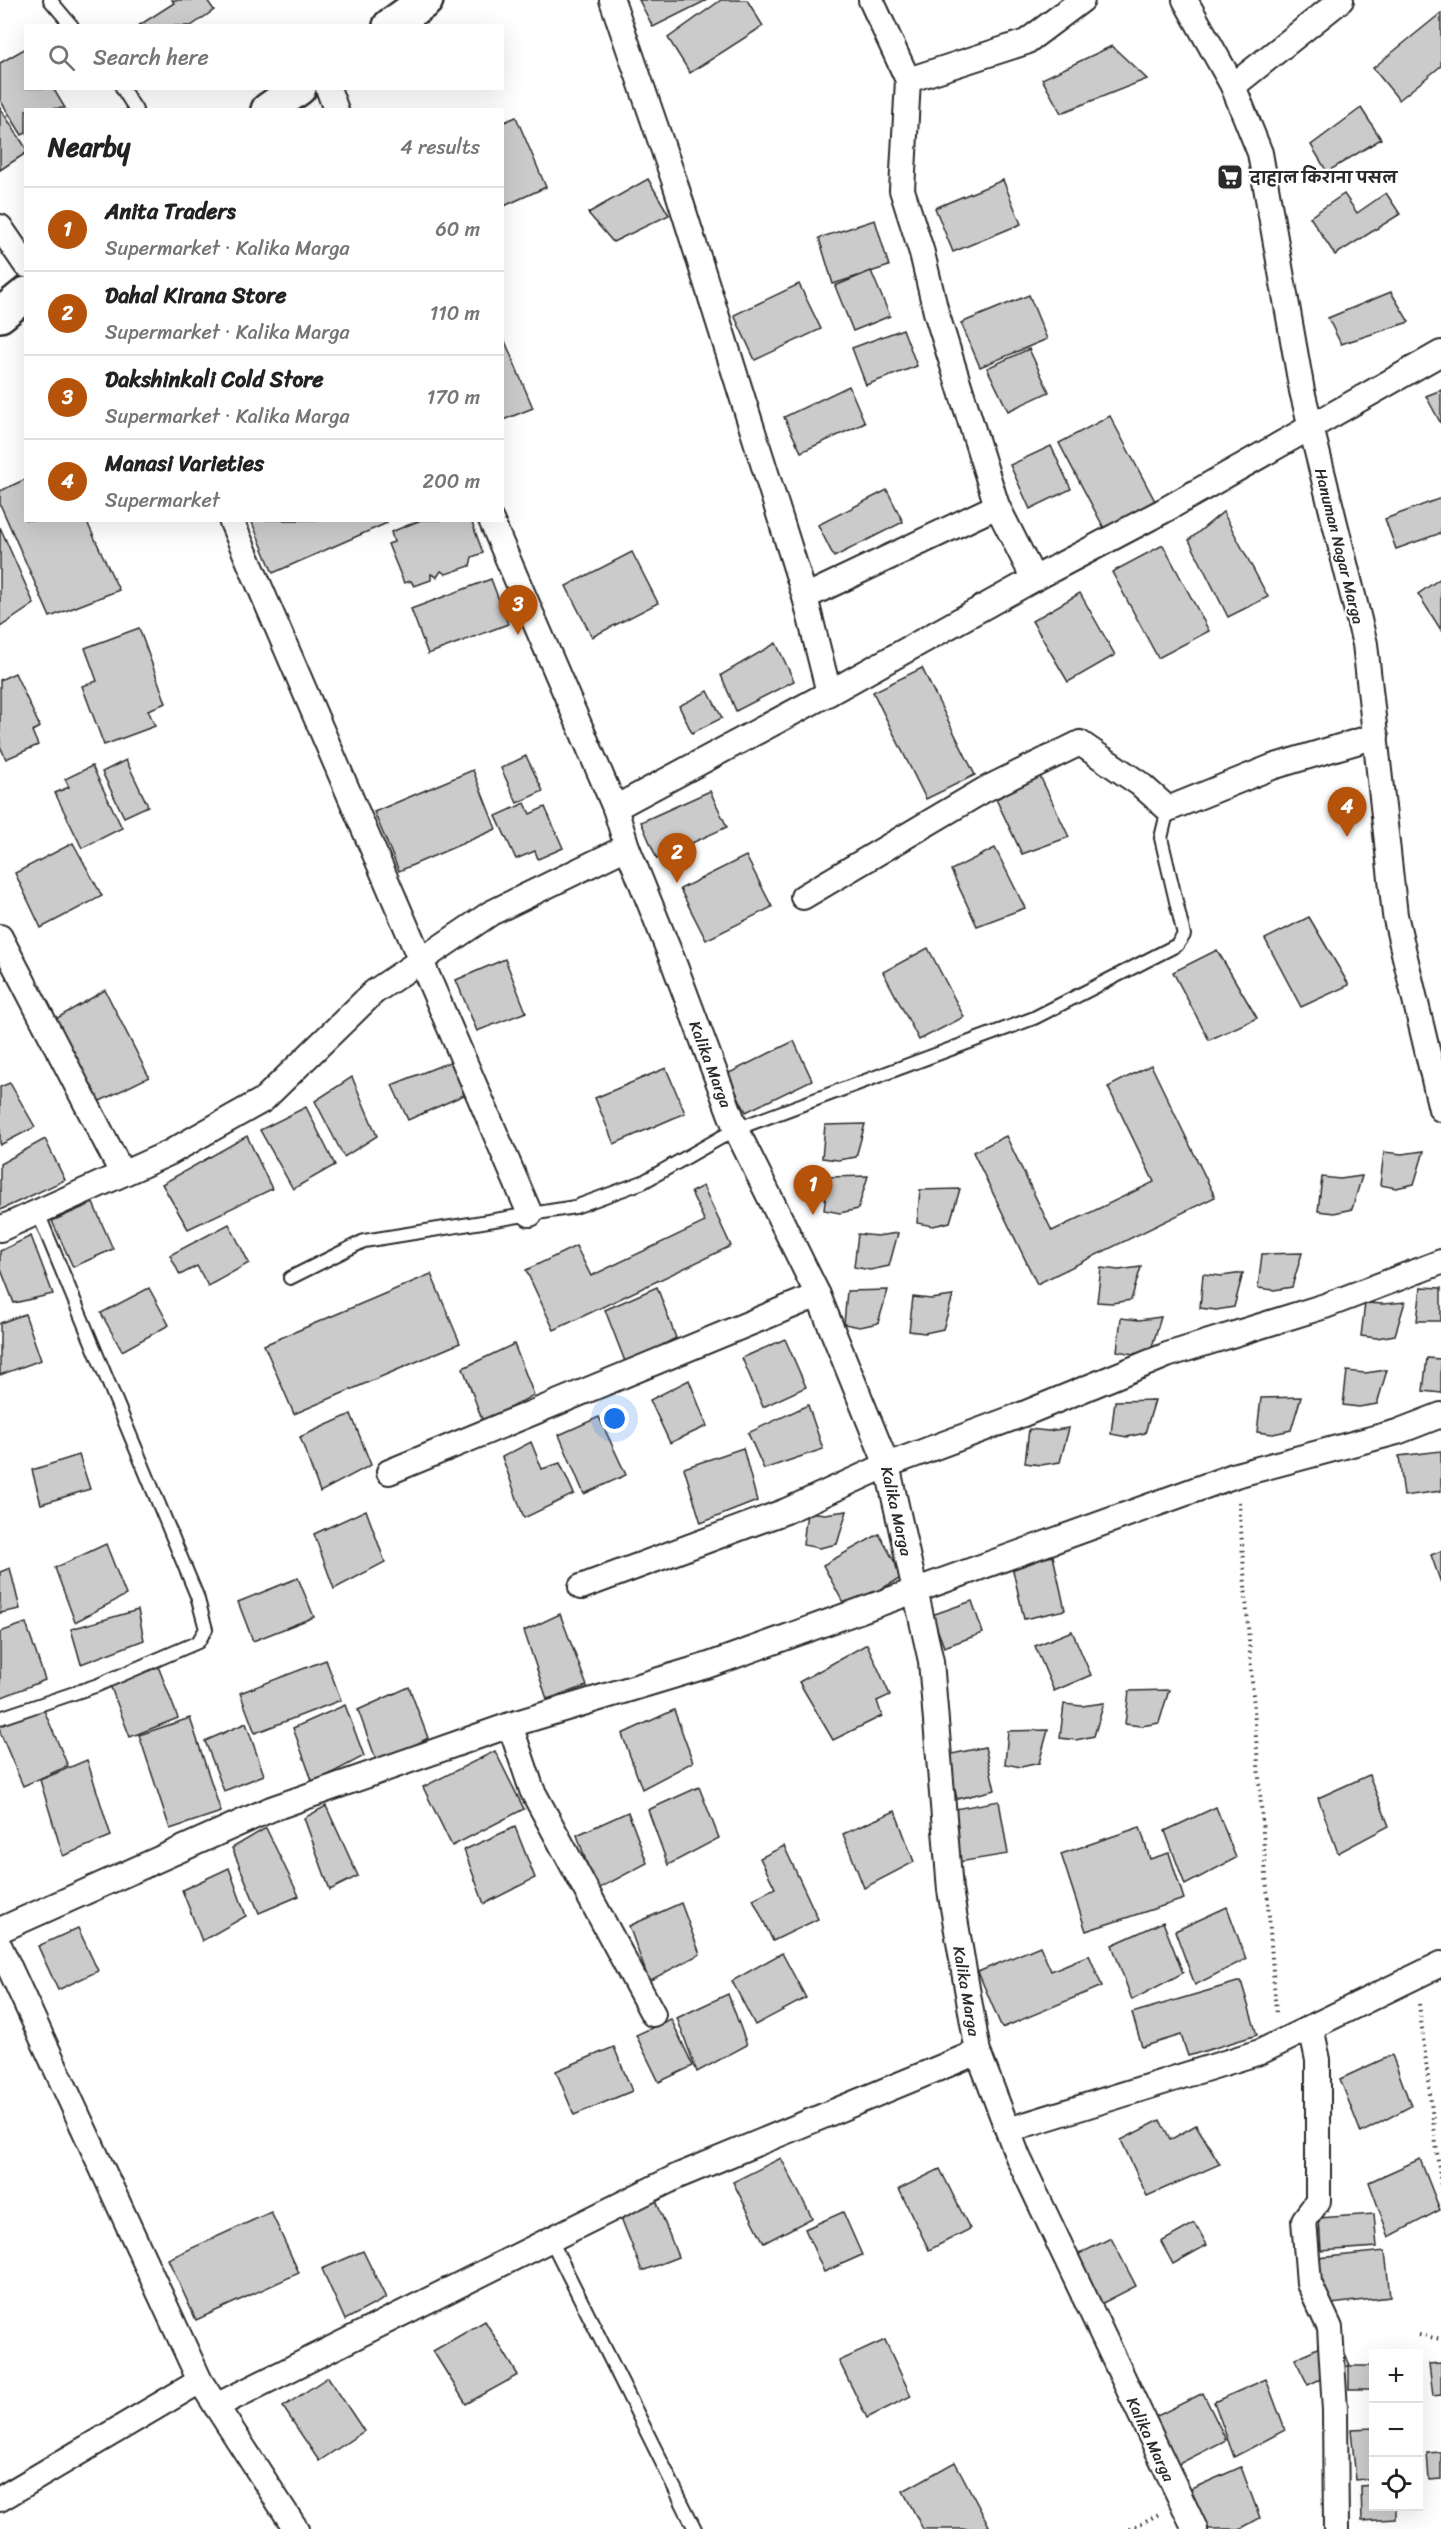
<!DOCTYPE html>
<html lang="en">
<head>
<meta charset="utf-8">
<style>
	:root { --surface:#fff; --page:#f6f6f6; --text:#222; --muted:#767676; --line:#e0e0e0; --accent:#b45309 }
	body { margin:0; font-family:Sriracha,"Playpen Sans Deva",sans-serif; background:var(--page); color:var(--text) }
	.controls { position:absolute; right:18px; bottom:18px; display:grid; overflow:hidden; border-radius:0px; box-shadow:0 6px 24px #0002 }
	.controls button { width:54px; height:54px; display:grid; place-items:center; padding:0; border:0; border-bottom:2px solid var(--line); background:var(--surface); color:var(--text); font:30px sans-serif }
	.you { position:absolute; left:615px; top:1419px; width:21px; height:21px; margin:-15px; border:4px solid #fff; border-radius:50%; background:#1a73e8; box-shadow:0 0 0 9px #1a73e833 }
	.badge { display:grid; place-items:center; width:39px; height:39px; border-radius:50%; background:var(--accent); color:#fff; font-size:20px; font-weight:700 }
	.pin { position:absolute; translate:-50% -50px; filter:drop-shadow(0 2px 3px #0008) }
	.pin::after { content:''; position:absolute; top:32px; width:21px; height:18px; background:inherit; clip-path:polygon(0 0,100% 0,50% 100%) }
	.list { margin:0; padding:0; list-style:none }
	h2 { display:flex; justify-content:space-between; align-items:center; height:78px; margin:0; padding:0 24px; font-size:26px }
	h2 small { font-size:20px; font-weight:400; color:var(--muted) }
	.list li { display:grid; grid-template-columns:39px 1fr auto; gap:18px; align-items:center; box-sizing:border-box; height:84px; padding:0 24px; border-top:2px solid var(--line) }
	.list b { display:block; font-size:22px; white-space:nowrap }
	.list p { margin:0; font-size:20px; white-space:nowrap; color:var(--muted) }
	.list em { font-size:20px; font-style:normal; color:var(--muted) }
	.icon { flex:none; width:33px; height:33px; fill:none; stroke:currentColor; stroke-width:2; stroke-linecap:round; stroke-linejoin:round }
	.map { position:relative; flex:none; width:1441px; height:2529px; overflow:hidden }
	.search { position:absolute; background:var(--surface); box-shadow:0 6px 24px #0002; left:24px; top:24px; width:480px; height:66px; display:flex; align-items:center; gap:15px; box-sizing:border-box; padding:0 21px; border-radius:0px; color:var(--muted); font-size:22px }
	.panel { position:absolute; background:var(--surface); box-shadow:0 6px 24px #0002; left:24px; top:108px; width:480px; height:414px; border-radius:0px }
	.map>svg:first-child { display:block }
	.building { fill:#cbcbcb; stroke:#2b2b2b; stroke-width:1.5 }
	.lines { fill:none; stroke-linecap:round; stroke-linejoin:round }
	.lane-casing { stroke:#2b2b2b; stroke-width:16 }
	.street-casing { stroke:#2b2b2b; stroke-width:28 }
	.highway-casing { stroke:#2b2b2b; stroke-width:38 }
	.path { stroke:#2b2b2b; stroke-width:4; stroke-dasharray:1.5 4.5; stroke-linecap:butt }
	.lane { stroke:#fff; stroke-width:12 }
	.street { stroke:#fff; stroke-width:24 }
	.highway { stroke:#fff; stroke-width:33 }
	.labels { text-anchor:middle; stroke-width:4.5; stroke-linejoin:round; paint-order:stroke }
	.poi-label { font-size:16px; font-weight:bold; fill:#2b2b2b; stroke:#fff; text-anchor:start }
	.street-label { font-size:16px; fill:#2b2b2b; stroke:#fff }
</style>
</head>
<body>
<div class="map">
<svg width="1441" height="2529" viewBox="0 0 1441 2529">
	<rect width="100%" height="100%" fill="#fff"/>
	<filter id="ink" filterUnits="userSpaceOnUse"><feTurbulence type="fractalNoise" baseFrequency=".0167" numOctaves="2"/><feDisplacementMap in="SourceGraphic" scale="12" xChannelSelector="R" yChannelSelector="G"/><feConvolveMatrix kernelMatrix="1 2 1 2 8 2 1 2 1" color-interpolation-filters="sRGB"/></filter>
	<g filter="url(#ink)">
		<!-- building -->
		<g class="building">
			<polygon points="172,0 207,0 214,10 191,26 138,26 174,3"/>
			<polygon points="639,0 707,0 653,27"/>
			<polygon points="721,0 747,0 763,26 690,73 668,38"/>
			<polygon points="1441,13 1441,66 1399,100 1373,68"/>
			<polygon points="1112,46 1147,79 1061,113 1042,79"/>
			<polygon points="26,48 26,88 53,88 65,108 26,110 26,133 22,135 0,100 0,63"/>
			<polygon points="0,108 26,148 26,153 0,170"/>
			<polygon points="1361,108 1381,139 1327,172 1311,145"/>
			<polygon points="516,117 546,187 502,207 502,123"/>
			<polygon points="648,179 669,215 613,242 588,213"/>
			<polygon points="1003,180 1021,224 953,252 935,208"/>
			<polygon points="1386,193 1400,214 1335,255 1310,217 1344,194 1357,213"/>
			<polygon points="875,220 889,266 833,284 819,238"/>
			<polygon points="871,271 890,316 853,331 835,286"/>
			<polygon points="799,284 821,329 755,360 734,315"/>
			<polygon points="1391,292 1409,322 1341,344 1328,318"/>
			<polygon points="1029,295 1047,339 980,367 961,323"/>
			<polygon points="903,329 917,366 866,385 852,348"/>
			<polygon points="502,334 533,408 503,420 502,420"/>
			<polygon points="1029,349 1049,392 1008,411 987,368"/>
			<polygon points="849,386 865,423 801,452 784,417"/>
			<polygon points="1441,390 1441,424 1426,396"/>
			<polygon points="1110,416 1156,503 1105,530 1059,443"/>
			<polygon points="1051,446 1071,489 1030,509 1010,465"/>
			<polygon points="26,479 26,520 86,520 119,590 50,617 0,504 0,491"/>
			<polygon points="887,490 903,522 834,557 818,525"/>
			<polygon points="1441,498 1441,533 1396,549 1385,519"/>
			<polygon points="1223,512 1268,597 1228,617 1189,540"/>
			<polygon points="251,520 386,520 387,523 273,573"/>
			<polygon points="421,520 471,520 483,553 472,557 470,566 446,574 441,571 437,577 431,574 431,580 414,586 411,581 404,583 388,544 394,542 391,532"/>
			<polygon points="0,527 34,604 0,627"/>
			<polygon points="1163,545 1209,631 1158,658 1112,572"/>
			<polygon points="632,552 658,603 592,637 566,586"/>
			<polygon points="1441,578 1441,630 1418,594"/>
			<polygon points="491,579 508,624 428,654 411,609"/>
			<polygon points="1080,593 1115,655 1068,682 1032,621"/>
			<polygon points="139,628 166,703 148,710 155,726 104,745 82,686 97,681 85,648"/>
			<polygon points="776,643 794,681 736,711 721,675"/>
			<polygon points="922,668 975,775 926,799 873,692"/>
			<polygon points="15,673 40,727 32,731 38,745 6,759 0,746 0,680"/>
			<polygon points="708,691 722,718 692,733 679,706"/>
			<polygon points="526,756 543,791 517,803 501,768"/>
			<polygon points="126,760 148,806 124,817 102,772"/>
			<polygon points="92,766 122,828 82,848 55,793 69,787 65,779"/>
			<polygon points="473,770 496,829 399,871 374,812"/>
			<polygon points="1040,776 1069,837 1022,854 996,799"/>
			<polygon points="710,791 727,827 657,859 641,822"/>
			<polygon points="525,803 530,814 545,807 563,848 538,859 535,851 516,859 496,816"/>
			<polygon points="73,843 102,896 41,928 15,873"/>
			<polygon points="995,848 1025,908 977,926 951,870"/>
			<polygon points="746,856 772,907 706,940 680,889"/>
			<polygon points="1309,917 1349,985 1301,1007 1265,939"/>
			<polygon points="928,948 964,1017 919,1040 883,972"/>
			<polygon points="1217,950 1257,1018 1209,1040 1173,972"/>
			<polygon points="505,959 526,1012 477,1031 456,980"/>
			<polygon points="105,990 149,1077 88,1107 47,1024"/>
			<polygon points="794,1041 812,1080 746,1112 727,1074"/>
			<polygon points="452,1061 464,1095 408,1120 392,1085"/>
			<polygon points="1151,1065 1215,1197 1037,1284 973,1152 1006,1136 1052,1231 1154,1182 1108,1087"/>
			<polygon points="666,1068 685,1113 614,1144 595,1098"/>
			<polygon points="352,1077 377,1136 344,1157 315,1101"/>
			<polygon points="10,1083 35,1127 0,1145 0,1087"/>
			<polygon points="306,1107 335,1165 293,1189 260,1130"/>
			<polygon points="865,1124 856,1157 838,1160 822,1158 825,1125"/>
			<polygon points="247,1136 272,1189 188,1229 162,1184"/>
			<polygon points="45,1139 65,1180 0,1210 0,1164"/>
			<polygon points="1424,1151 1414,1184 1396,1188 1380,1185 1384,1152 1402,1154"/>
			<polygon points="868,1176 858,1209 840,1213 824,1210 828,1177"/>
			<polygon points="1362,1176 1352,1209 1334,1213 1318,1211 1322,1177 1340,1179"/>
			<polygon points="703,1186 731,1246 554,1330 526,1270 576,1246 591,1276 705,1222 691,1192"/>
			<polygon points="960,1189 950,1222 933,1226 917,1223 920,1190"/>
			<polygon points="93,1203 113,1249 73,1267 52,1221"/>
			<polygon points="229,1224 249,1263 208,1286 197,1266 180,1275 170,1255"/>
			<polygon points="898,1233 889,1266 870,1270 854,1267 858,1234 877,1236"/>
			<polygon points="31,1236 53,1294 14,1303 0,1267 0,1251"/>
			<polygon points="1302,1253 1292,1287 1274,1290 1258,1288 1262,1254"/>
			<polygon points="1141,1267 1131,1300 1112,1303 1097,1302 1101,1268 1119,1270"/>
			<polygon points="1243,1273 1234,1307 1216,1310 1200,1308 1203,1274 1222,1276"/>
			<polygon points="431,1274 460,1343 294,1414 264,1345"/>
			<polygon points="657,1287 676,1338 626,1364 605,1310"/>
			<polygon points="1421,1287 1441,1288 1441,1321 1417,1321"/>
			<polygon points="149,1288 169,1325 122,1351 101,1313"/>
			<polygon points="888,1290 878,1323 860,1327 844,1324 847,1291"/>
			<polygon points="953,1296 943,1329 925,1333 909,1331 913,1297 931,1299"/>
			<polygon points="1405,1302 1395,1335 1377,1338 1361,1336 1365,1303 1383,1304"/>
			<polygon points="25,1314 41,1360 0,1375 0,1323"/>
			<polygon points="1161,1317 1151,1350 1133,1354 1117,1351 1121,1318 1139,1320"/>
			<polygon points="785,1339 806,1387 763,1407 742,1358"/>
			<polygon points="514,1344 534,1395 483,1422 463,1368"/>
			<polygon points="1427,1358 1441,1359 1441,1393 1423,1391"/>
			<polygon points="1387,1370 1377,1404 1359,1407 1343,1405 1347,1371 1365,1373"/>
			<polygon points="689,1380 707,1426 670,1443 650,1400"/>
			<polygon points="1301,1397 1291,1430 1273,1434 1257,1432 1261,1398"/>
			<polygon points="1155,1400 1145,1433 1127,1437 1111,1434 1115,1401"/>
			<polygon points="808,1405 823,1449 764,1469 748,1433"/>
			<polygon points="351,1414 371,1465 320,1492 300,1437"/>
			<polygon points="599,1417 626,1475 584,1494 559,1435"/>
			<polygon points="1069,1428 1060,1462 1041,1465 1025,1463 1029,1429 1048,1431"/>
			<polygon points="531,1442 542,1469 560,1463 574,1494 524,1518 502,1457"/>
			<polygon points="743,1448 757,1501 701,1523 684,1468"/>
			<polygon points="1441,1451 1441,1491 1404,1496 1399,1456"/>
			<polygon points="79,1455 90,1489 41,1504 32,1470"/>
			<polygon points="366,1510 385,1562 334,1589 314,1534"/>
			<polygon points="847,1511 837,1544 819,1548 803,1545 807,1512 825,1514"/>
			<polygon points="879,1534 903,1577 846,1608 823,1565"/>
			<polygon points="106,1544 126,1595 75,1622 55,1568"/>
			<polygon points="1441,1551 1441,1583 1431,1555"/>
			<polygon points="1053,1556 1065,1610 1024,1619 1012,1566"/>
			<polygon points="10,1568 20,1609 0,1613 0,1572"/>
			<polygon points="298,1578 314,1617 253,1641 238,1602"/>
			<polygon points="972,1601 983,1633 944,1647 932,1615"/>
			<polygon points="138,1610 144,1640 81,1664 71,1629"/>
			<polygon points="560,1614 587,1686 547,1699 524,1631"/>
			<polygon points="26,1623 45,1680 0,1698 0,1632"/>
			<polygon points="1072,1631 1091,1675 1054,1691 1035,1646"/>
			<polygon points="867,1644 890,1695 877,1701 882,1716 833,1740 799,1682"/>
			<polygon points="326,1660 341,1700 255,1733 240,1693"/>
			<polygon points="158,1666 178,1718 130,1737 110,1685"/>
			<polygon points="409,1687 428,1738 378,1765 358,1710"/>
			<polygon points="1169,1690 1159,1723 1141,1726 1125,1724 1129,1691"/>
			<polygon points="1104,1703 1094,1736 1076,1740 1060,1738 1064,1704 1082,1706"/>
			<polygon points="345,1705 364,1756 313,1783 293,1728"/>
			<polygon points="43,1708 68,1766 23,1786 0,1732 0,1726"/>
			<polygon points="674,1710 693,1762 642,1789 622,1734"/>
			<polygon points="190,1718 221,1812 170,1829 139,1735"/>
			<polygon points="246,1723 264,1775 224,1791 205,1741"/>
			<polygon points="1048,1730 1039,1763 1021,1767 1005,1764 1008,1731"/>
			<polygon points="985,1747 995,1790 957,1799 947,1755"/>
			<polygon points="495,1751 524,1809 452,1846 423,1787"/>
			<polygon points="87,1760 111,1836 63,1856 40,1780"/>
			<polygon points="1369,1775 1389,1826 1338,1853 1318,1798"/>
			<polygon points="699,1787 719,1838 668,1865 648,1810"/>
			<polygon points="999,1801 1008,1854 959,1862 949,1810"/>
			<polygon points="326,1806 358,1876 330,1890 304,1818"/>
			<polygon points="1216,1807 1236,1858 1185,1885 1165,1831"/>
			<polygon points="895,1811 914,1862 864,1888 843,1834"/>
			<polygon points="628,1812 647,1863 596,1890 577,1835"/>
			<polygon points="515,1827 535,1878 484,1904 464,1850"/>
			<polygon points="1140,1827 1150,1859 1169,1853 1184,1899 1086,1931 1061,1854"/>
			<polygon points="266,1828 299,1896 259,1913 232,1848"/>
			<polygon points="784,1846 818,1919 773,1941 753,1899 775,1888 760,1858"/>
			<polygon points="229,1868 246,1916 202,1941 182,1890"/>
			<polygon points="681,1903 700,1954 649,1981 629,1926"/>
			<polygon points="1227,1907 1246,1959 1195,1985 1175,1931"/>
			<polygon points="1163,1922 1183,1973 1132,2000 1112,1945"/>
			<polygon points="78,1928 98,1971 58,1990 38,1946"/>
			<polygon points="1040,1946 1051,1971 1089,1955 1102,1986 1002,2028 978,1972"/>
			<polygon points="782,1953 806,1998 755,2025 732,1981"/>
			<polygon points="1241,1981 1257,2035 1188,2056 1181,2035 1142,2047 1132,2013"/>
			<polygon points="728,1994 747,2045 697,2072 677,2018"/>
			<polygon points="671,2019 693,2066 659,2082 636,2035"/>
			<polygon points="614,2047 632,2091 574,2115 556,2071"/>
			<polygon points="1392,2055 1411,2106 1361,2133 1340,2079"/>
			<polygon points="1160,2120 1170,2140 1196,2125 1220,2164 1147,2196 1121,2140"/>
			<polygon points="781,2158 812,2218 764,2243 733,2182"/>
			<polygon points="1420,2159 1440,2210 1389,2237 1369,2182"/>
			<polygon points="940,2169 970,2229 929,2250 899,2189"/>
			<polygon points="654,2195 678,2257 642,2271 618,2210"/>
			<polygon points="271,2212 299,2273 196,2320 168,2259"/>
			<polygon points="843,2212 862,2255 824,2272 805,2229"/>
			<polygon points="1374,2214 1377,2247 1321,2251 1319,2218"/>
			<polygon points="1195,2223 1207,2245 1173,2264 1161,2242"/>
			<polygon points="1111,2238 1136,2286 1095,2307 1071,2258"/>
			<polygon points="363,2251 386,2298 345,2320 322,2269"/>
			<polygon points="1385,2251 1390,2297 1323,2305 1318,2258"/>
			<polygon points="485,2321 518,2375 466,2404 433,2351"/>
			<polygon points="1337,2338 1350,2365 1308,2385 1295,2359"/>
			<polygon points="885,2340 911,2396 867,2418 839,2361"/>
			<polygon points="1441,2363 1441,2395 1433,2396 1429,2364"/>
			<rect x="1349" y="2366" width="25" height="23"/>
			<polygon points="328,2377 364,2431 319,2461 283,2407"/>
			<polygon points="1266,2379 1285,2430 1234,2457 1214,2402"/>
			<polygon points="1203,2393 1226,2440 1173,2467 1149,2420"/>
			<polygon points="1374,2428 1374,2478 1356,2480 1351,2429"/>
			<polygon points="1441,2452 1441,2479 1429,2480 1427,2453"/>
			<polygon points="955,2462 989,2526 983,2529 923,2529 903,2491"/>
			<polygon points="1241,2467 1260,2518 1240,2529 1203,2529 1189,2490"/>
			<polygon points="1374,2485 1374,2506 1396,2506 1396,2519 1362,2521 1361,2486"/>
		</g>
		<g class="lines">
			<!-- lane casing -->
			<g class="lane-casing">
				<g id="lane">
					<polyline points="50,0 72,26"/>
					<polyline points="122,88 136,110"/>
					<polyline points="290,1278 364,1241 575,1207 643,1182 736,1129 1034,1018 1177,945 1184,935 1161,838 1168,809"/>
					<polyline points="0,1718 98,1685 198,1642 206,1629 197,1596 38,1213"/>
					<polyline points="551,2240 695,2529"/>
				</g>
			</g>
			<!-- street casing -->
			<g class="street-casing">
				<g id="street">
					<polyline points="612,0 674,180 805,597"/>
					<polyline points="871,0 908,80"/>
					<polyline points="1185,0 1233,86 1260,153 1302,391 1365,644 1395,915 1441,1109"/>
					<polyline points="1233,86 1341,0"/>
					<polyline points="328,88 336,110"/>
					<polyline points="0,227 26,265"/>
					<polyline points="997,506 1034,579"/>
					<polyline points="231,520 530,1214"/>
					<polyline points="491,520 615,808 627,847 673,961 736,1129 818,1295 887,1465 931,1661 950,1890 978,2052 1018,2157 1195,2529"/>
					<polyline points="829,693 1034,579 1163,511 1441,353"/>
					<polyline points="615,808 829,693 805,597 997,506 936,312 922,253 902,190 908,80 1026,42 1082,0"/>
					<polyline points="803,897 984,790 1080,743 1140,784 1168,809 1272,767 1376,736"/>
					<polyline points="0,937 122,1173"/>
					<polyline points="0,1229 169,1153 263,1100 374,992 491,913 627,847"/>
					<polyline points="389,1472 818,1295"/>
					<polyline points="581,1587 786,1511 887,1465 1021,1415 1167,1355 1325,1306 1441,1262"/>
					<polyline points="510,1725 532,1790 653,2014"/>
					<polyline points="0,1930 271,1809 510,1725 709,1665 1236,1475 1397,1432 1441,1415"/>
					<polyline points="0,1947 200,2381 296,2529"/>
					<polyline points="1311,2027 1318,2060 1318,2201 1304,2220 1309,2283 1330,2328 1335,2410 1336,2529"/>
					<polyline points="1008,2130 1260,2052 1441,1964"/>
					<polyline points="216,2406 678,2176 978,2052"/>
					<polyline points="0,2499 200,2381"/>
				</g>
			</g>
			<!-- highway casing -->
			<g class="highway-casing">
				<g id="highway">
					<polyline points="390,26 426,0"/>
					<polyline points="268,110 299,88"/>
					<polyline points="0,315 26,294"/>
				</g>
			</g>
			<!-- path -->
			<g class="path">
				<polyline points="1239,1502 1276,2013"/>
				<polyline points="1419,2004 1441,2185"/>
				<polyline points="1419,2335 1441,2339"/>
				<polyline points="1130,2529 1159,2514"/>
			</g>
			<!-- lane -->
			<use href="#lane" class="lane"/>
			<!-- street -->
			<use href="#street" class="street"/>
			<!-- highway -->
			<use href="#highway" class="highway"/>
		</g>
	</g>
	<!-- icons -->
	<defs>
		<g id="supermarket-square" transform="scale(1.35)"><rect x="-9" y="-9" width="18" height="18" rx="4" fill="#2b2b2b" stroke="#fff"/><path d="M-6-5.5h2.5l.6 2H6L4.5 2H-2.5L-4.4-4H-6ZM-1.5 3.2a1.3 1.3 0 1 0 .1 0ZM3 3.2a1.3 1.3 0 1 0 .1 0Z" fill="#fff"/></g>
	</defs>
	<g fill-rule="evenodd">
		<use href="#supermarket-square" x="1230" y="177"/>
	</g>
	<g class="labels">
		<!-- poi labels -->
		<g class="poi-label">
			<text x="1250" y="183">दाहाल किराना पसल</text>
		</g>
		<!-- street labels -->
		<g class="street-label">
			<text transform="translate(1340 546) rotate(76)" y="6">Hanuman Nagar Marga</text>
			<text transform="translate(711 1064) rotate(69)" y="6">Kalika Marga</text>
			<text transform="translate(897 1511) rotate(77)" y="6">Kalika Marga</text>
			<text transform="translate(967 1991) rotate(80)" y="6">Kalika Marga</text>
			<text transform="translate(1151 2439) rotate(65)" y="6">Kalika Marga</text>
		</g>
	</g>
</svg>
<div class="controls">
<button>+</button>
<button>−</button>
<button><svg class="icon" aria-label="locate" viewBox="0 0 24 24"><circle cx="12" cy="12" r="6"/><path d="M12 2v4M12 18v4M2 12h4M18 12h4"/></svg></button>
</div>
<div class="you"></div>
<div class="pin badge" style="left:813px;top:1215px">1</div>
<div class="pin badge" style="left:677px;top:883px">2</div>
<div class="pin badge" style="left:518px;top:635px">3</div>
<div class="pin badge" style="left:1347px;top:837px">4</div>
<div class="search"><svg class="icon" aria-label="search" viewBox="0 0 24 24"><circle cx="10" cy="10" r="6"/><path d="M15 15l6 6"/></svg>Search here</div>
<section class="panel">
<h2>Nearby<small>4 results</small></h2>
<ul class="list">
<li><span class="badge">1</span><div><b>Anita Traders</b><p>Supermarket · Kalika Marga</p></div><em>60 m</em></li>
<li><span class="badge">2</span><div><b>Dahal Kirana Store</b><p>Supermarket · Kalika Marga</p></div><em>110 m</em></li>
<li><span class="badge">3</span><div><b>Dakshinkali Cold Store</b><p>Supermarket · Kalika Marga</p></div><em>170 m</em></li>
<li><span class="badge">4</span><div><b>Manasi Varieties</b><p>Supermarket</p></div><em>200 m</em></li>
</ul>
</section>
</div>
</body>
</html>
